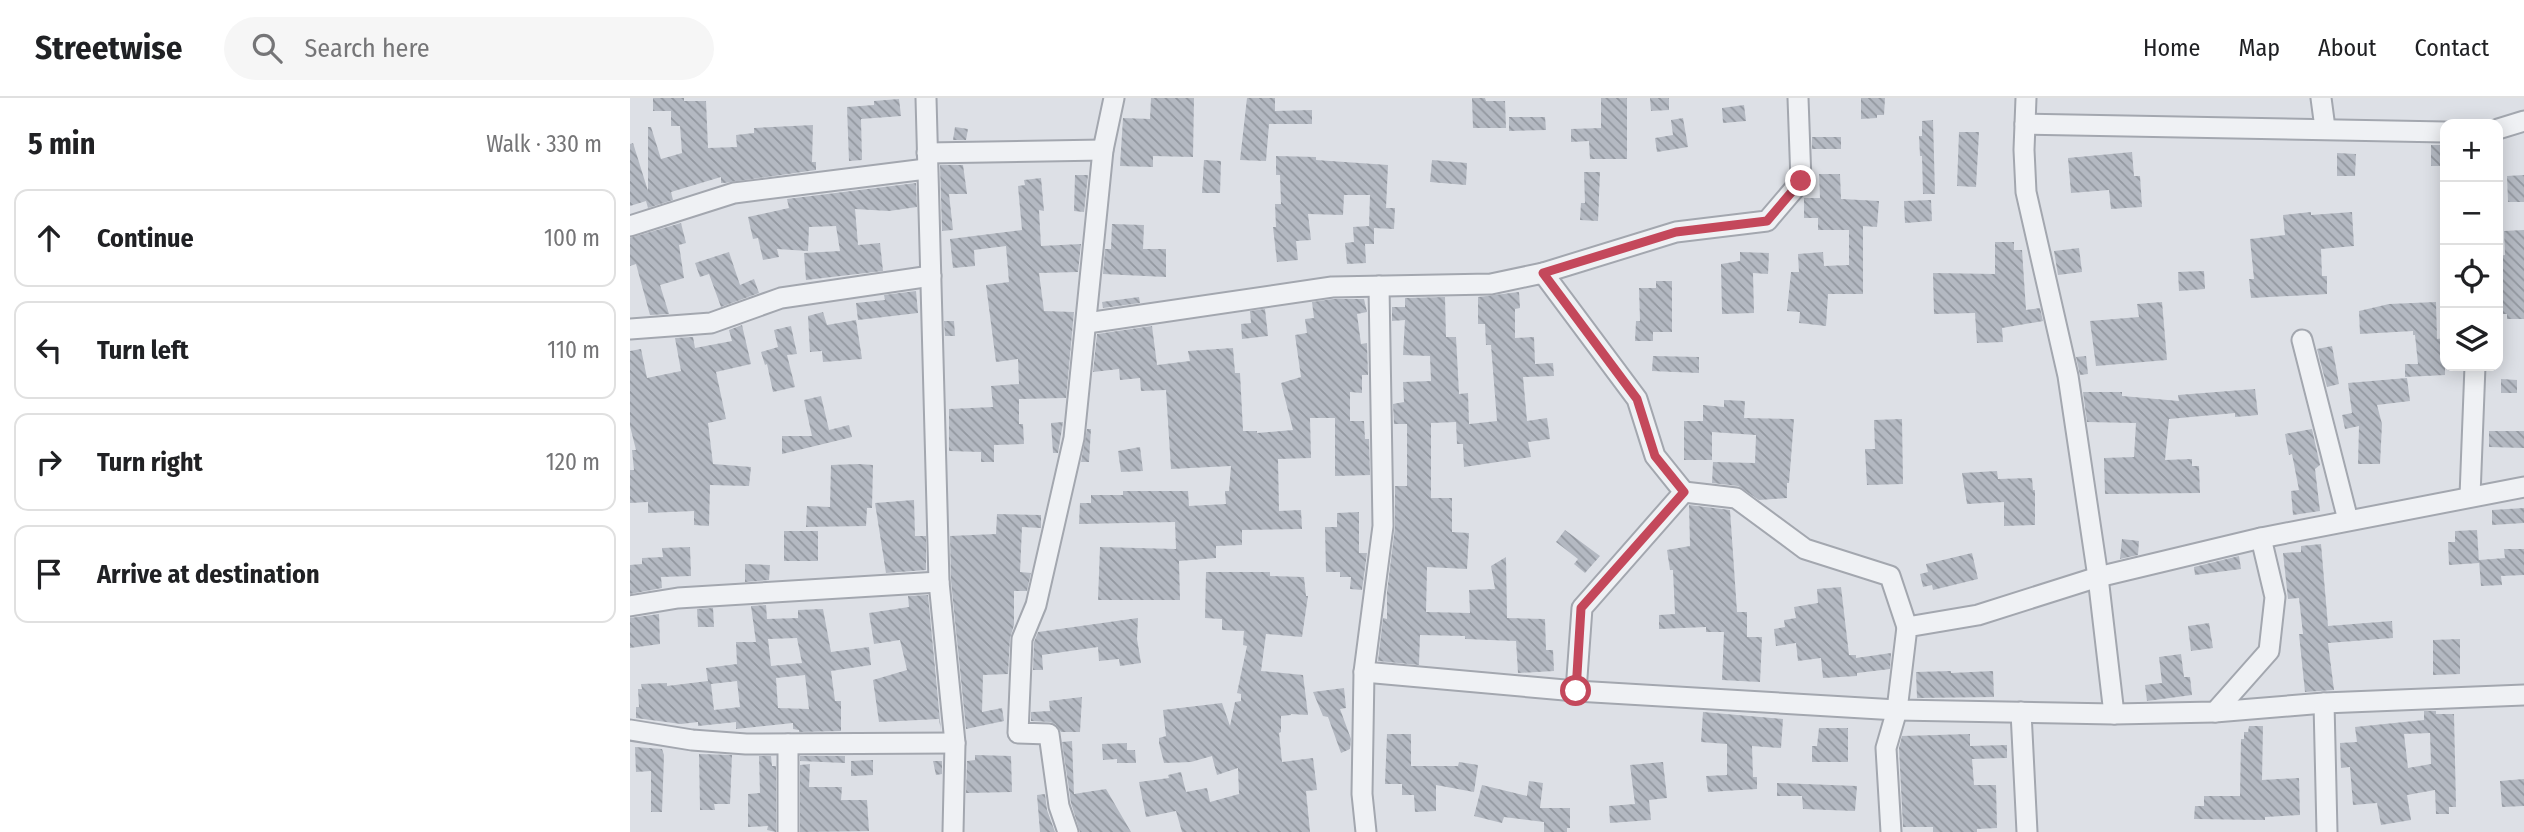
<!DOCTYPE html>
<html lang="en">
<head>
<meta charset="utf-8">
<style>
	:root { --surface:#fff; --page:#f6f6f6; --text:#202124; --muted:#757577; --line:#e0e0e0 }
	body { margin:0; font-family:"Fira Sans Condensed",sans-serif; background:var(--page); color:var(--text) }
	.controls { position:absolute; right:21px; top:21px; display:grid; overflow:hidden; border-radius:14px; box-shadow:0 4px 18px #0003 }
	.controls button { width:63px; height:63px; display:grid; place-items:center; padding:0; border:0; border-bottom:2px solid var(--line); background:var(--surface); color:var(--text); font:35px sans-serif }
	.stop { position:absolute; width:21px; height:21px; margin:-16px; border:5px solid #c4485b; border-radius:50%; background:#fff }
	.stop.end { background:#c4485b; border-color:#fff; box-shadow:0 2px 7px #0008 }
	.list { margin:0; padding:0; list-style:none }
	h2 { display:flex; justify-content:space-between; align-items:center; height:91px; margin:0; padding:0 28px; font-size:30px }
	h2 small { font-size:23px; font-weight:400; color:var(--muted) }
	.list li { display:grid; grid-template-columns:46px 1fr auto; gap:21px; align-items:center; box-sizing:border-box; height:98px; margin:0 14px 14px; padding:0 14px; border:2px solid var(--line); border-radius:14px }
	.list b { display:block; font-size:26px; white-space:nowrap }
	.list em { font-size:23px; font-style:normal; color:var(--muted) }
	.icon { flex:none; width:38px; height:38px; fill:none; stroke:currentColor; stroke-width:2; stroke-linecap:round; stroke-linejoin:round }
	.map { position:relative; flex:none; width:1894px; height:734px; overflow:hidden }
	header { display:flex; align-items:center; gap:42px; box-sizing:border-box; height:98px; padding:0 35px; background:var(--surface); border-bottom:2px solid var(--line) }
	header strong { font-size:33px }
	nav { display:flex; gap:38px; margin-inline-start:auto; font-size:24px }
	.search { width:490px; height:63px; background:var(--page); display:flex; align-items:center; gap:18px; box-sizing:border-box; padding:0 24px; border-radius:38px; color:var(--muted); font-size:26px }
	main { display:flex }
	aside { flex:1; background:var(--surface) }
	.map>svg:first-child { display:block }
	.building { fill:url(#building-back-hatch); fill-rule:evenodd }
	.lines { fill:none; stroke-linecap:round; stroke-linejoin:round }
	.street-casing { stroke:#a3a7af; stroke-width:23 }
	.street { stroke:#eff1f4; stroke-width:19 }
	.route { stroke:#c4485b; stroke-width:9 }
</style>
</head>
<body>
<header>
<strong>Streetwise</strong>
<div class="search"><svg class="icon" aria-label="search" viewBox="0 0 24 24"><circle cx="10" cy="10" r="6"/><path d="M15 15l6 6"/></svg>Search here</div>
<nav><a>Home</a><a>Map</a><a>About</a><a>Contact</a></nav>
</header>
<main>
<aside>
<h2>5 min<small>Walk · 330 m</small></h2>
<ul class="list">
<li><svg class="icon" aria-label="ahead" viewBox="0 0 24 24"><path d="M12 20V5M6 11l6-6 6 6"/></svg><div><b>Continue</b></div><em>100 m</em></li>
<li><svg class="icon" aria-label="left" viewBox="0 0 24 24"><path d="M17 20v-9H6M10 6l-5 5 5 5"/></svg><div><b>Turn left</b></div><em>110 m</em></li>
<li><svg class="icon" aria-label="right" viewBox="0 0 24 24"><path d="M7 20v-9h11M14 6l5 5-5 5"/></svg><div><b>Turn right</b></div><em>120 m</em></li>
<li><svg class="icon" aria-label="arrive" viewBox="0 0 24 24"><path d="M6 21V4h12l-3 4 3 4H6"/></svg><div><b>Arrive at destination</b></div></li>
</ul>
</aside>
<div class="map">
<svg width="1894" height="734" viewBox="0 0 1894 734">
	<defs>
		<pattern id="building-back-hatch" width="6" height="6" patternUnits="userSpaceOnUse" patternTransform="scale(1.75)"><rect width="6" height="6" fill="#b4b9c2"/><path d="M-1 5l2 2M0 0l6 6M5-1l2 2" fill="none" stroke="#92979f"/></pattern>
	</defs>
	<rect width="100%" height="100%" fill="#dde0e6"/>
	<!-- building -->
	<g class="building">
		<polygon points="23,0 54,0 54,3 76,3 78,50 107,49 106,37 124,35 124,30 183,27 182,64 186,64 186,72 94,85 91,85 91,79 41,94 43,102 18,110 16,103 0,108 0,46 3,45 18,93 18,29 21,29 31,61 52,55 50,28 41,28 41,13 23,13"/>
		<polygon points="521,0 564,0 563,59 523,58 523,69 490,68 493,20 520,21"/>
		<polygon points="617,0 645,0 645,13 682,12 682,26 639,26 636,63 610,62"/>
		<polygon points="842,0 855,0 856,3 875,3 876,30 843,30"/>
		<polygon points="971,0 997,0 997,61 960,61 959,43 941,44 941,31 971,30"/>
		<polygon points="1020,0 1039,0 1039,12 1021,13"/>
		<polygon points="1231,0 1255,0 1254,17 1247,17 1247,20 1231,21"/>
		<polygon points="269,1 271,18 231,21 232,62 219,63 217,9 244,7 244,3"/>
		<polygon points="1114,7 1116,23 1093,25 1092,10"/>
		<polygon points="879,19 915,19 916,32 879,33"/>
		<polygon points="1053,20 1058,49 1027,54 1025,40 1043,37 1041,22"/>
		<polygon points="1303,22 1305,96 1293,96 1292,58 1290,58 1289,38 1292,38 1292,23"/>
		<polygon points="325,29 338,31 336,42 323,42"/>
		<polygon points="1329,34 1349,34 1346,89 1327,88"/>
		<rect x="1182" y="39" width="29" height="12"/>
		<rect x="1801" y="47" width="14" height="21"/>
		<polygon points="1502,54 1504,78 1510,78 1512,109 1481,111 1479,92 1441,95 1438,60"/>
		<polygon points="1707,55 1726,56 1725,78 1707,78"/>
		<polygon points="646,58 686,59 686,62 758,67 756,110 765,110 764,131 744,130 744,146 735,146 736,165 717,166 715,145 724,144 723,129 739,128 740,97 714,97 713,117 678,116 681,142 666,143 668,162 647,164 643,129 646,129 645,106 651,106 650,77 646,77"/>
		<polygon points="574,62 591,63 590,95 572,95"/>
		<polygon points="802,62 837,65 836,87 800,84"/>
		<polygon points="310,67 333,67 337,96 319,96 323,132 312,133"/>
		<polygon points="954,74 970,74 968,123 950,122 951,105 955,105"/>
		<polygon points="1189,76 1210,76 1211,101 1249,103 1247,129 1233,128 1233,196 1198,196 1196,228 1169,225 1170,214 1157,213 1161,174 1169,174 1168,156 1193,154 1194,168 1219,167 1219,132 1188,132 1188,120 1174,120 1174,100 1190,100"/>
		<polygon points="445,77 458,77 454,114 444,113"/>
		<polygon points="1894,77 1894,104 1878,104 1877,78"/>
		<polygon points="411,80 414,113 409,112 411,148 451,146 448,174 409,175 414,213 444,214 436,300 389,301 389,326 393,326 394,346 364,347 364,364 351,364 351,354 319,353 319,311 363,309 361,288 389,286 388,261 366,264 356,187 379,184 376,148 344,152 345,168 323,170 320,141 392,132 388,88 395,87 394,82"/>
		<polygon points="286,85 287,109 259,113 225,111 228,147 250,145 253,173 176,182 174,155 210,153 206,128 179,129 178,153 147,151 149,159 133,162 128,140 123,141 118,119 159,110 157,101"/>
		<polygon points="1301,102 1302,123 1275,125 1274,103"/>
		<polygon points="1681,114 1681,117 1722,114 1724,148 1691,151 1692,178 1697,178 1697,196 1621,200 1619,181 1624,181 1620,141 1655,137 1653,117"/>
		<polygon points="51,125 56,145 49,147 54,180 30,187 39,216 20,217 6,166 0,168 0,140"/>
		<polygon points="482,126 514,127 513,151 536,151 536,179 473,176 475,151 481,151"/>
		<polygon points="1894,132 1894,221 1877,221 1877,216 1868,216 1868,158 1875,157 1874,133"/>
		<polygon points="1365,144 1384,144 1384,152 1392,152 1396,212 1410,210 1413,223 1372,230 1373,244 1347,245 1345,215 1304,216 1303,175 1365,176"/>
		<polygon points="1449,150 1452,174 1428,177 1424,153"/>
		<polygon points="99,154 110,187 124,181 129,195 91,209 79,176 70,179 65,165"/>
		<polygon points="1110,154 1139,155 1138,176 1123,175 1124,215 1092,216 1091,166 1110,163"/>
		<polygon points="1574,173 1575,191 1549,193 1548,174"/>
		<polygon points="1026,183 1042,183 1042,234 1023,234 1023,243 1005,243 1006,223 1010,223 1009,190 1026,190"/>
		<polygon points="286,193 288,215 228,222 226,205 255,202 254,197"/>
		<polygon points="889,194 890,210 885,211 885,240 904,239 905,266 923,265 924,278 893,279 897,323 917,320 920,341 898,344 901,359 834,369 833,346 827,346 826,324 801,325 801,400 822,400 822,434 839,435 837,471 797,469 796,514 840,515 839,492 865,491 861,468 876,459 877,520 915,521 916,552 923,552 924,573 888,575 886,543 835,541 835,538 790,537 789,567 748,563 753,520 757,521 757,494 765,429 765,388 777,388 777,326 764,326 763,306 774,304 773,284 801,283 800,258 773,257 775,222 762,223 762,209 775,209 775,200 815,199 816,239 826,239 829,296 838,295 839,326 867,323 861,247 856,247 855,226 848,226 848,199"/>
		<polygon points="509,199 510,205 473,210 472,204"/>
		<polygon points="703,201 734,201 737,214 727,216 731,246 737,245 738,277 732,277 732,295 720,294 720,323 734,323 735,341 739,341 740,377 705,378 705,320 680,320 681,360 648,361 649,413 671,412 672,431 612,432 612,447 586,448 586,460 549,463 550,502 468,502 470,449 546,451 545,424 449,426 450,405 461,405 461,397 493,397 493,393 558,393 559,408 596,406 595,393 599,393 601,368 541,371 536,292 511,293 510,280 490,282 489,271 463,274 467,236 522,228 527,267 560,263 558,253 603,250 605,275 610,275 613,333 627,333 627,335 663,332 651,285 671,279 665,237 677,235 675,221 684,220 682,204"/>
		<polygon points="1532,204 1537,262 1466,268 1460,223 1509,219 1507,206"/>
		<polygon points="1806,204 1807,241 1815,240 1815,277 1775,279 1775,266 1788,266 1785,237 1783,237 1783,233 1730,236 1729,213 1759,206"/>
		<polygon points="635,211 638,238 612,241 611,226 621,225 620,213"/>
		<polygon points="193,214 197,227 226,222 232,261 193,264 192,253 180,254 178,218"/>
		<polygon points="314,223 324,223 325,238 315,238"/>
		<polygon points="112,227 121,266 86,274 96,321 78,325 83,366 121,369 119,388 80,387 79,428 64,427 64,413 18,415 18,404 0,405 0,372 4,372 2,352 6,352 0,328 0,253 11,251 17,280 51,273 45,240 63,239 65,250 102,243 99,232"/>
		<polygon points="161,228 167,256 157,257 165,289 143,294 137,266 135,267 131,254 148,249 144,232"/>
		<polygon points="1702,248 1709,286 1697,289 1687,251"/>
		<polygon points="1023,258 1069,259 1069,275 1022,273"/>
		<polygon points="1456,258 1458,276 1450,277 1446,259"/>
		<polygon points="1777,280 1780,303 1747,307 1752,326 1750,366 1728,366 1729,328 1715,331 1712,317 1722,315 1718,285"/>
		<polygon points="1871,281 1887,282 1887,295 1871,295"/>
		<polygon points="1625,291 1628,317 1605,319 1605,315 1539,321 1535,362 1562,361 1562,368 1569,368 1570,395 1475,396 1474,360 1504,359 1506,325 1457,324 1453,294 1492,294 1492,298 1549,303 1548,297"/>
		<polygon points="191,298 199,332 219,327 222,339 152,356 152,338 182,338 174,302"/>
		<polygon points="1094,302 1115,303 1114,320 1164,321 1159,385 1157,385 1157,400 1129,402 1108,388 1082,385 1083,364 1125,365 1126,337 1082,334 1082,362 1054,362 1054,323 1073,323 1073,307 1094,309"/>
		<polygon points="1272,321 1273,386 1237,387 1235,351 1245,351 1244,322"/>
		<polygon points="433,324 428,355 423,355 421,325"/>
		<polygon points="457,331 461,331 459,364 451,364"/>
		<polygon points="1682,331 1690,367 1685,371 1690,413 1663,417 1661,393 1669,392 1662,356 1659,357 1655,336"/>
		<polygon points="1859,333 1894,333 1894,350 1859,349"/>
		<polygon points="510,349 513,373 491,374 488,353"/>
		<polygon points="229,366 243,367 242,410 237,410 236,428 176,429 177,408 200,409 201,367"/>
		<polygon points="1367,373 1368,381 1402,380 1403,392 1405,392 1405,427 1374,428 1374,404 1337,406 1332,375"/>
		<polygon points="284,402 285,438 296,438 296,472 256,475 245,405"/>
		<polygon points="1059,407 1100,412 1107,514 1117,514 1117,539 1132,539 1130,584 1092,582 1094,534 1076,534 1076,529 1029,531 1029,517 1045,516 1043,472 1040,472 1037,452 1060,448"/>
		<polygon points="1894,410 1894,425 1862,427 1862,412"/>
		<polygon points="729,414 729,455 737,455 732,492 720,491 721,479 710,479 710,474 696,474 695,429 707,429 707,415"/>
		<polygon points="367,416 411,417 411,430 392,429 390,474 401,475 397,493 384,493 384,527 380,540 378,576 353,577 352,614 372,610 374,623 336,631 321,483 320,438 366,436"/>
		<polygon points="935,432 970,458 955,475 944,466 948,461 926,444"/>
		<polygon points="1847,432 1849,465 1819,467 1818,444 1825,444 1825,433"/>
		<rect x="154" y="433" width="34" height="30"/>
		<polygon points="1492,441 1509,443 1508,457 1490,461"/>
		<polygon points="1691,446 1698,528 1762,523 1763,540 1698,545 1704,592 1675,594 1669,536 1673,536 1669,500 1658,501 1653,455 1671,454 1671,448"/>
		<polygon points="60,449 61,478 31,479 32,490 0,496 0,467 12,466 12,460 33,459 32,450"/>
		<polygon points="1874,451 1894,451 1894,477 1871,478 1872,487 1851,488 1849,462 1875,460"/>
		<polygon points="1342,455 1348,481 1303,492 1302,487 1293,489 1290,476 1298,474 1296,466"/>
		<polygon points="1609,458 1611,471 1565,477 1564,469"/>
		<polygon points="115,466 140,467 139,482 115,484"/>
		<polygon points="576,474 640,474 640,478 674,479 676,498 678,498 672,539 636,536 631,573 673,577 678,617 661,616 661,617 651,618 651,634 649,635 652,664 683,660 687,692 676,693 680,734 552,734 546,713 516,719 509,684 539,680 538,677 551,674 556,694 577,690 580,704 609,696 608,670 587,677 582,658 561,664 534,665 529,645 529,640 536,638 533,612 592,605 600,628 605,604 611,603 611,596 607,595 617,548 613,547 614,533 592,532 592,521 575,520"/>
		<polygon points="1211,489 1219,557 1226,557 1226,560 1261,555 1260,571 1227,575 1227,578 1193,580 1191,560 1168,563 1166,545 1146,548 1144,531 1155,529 1154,522 1166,520 1164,509 1188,505 1187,491"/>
		<polygon points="298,497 311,633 309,621 249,624 243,582 277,572 270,542 244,546 239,515 279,509 278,498"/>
		<path d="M 136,507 L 137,521 L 168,520 L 168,512 L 193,511 L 201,554 L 239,549 L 241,567 L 201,573 L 205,603 L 211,603 L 211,633 L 169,634 L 169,632 L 163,631 L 163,625 L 106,631 L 106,624 L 68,628 L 68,624 L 51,626 L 6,620 L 6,609 L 9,609 L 8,591 L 12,591 L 11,586 L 37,585 L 37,588 L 78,583 L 76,570 L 107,566 L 106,544 L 126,544 L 121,508 ZM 167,540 L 172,565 L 141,568 L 138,541 ZM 175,577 L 179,611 L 148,610 L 146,580 ZM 107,583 L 110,609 L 84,612 L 81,586 Z"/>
		<polygon points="83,510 84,529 68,529 67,511"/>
		<polygon points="29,516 30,546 0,550 0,520"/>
		<polygon points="508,520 507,541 511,565 490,568 489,561 469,563 468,549 412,557 413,572 403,572 404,544 408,534"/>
		<polygon points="1579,525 1583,550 1561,553 1558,528"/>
		<polygon points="1830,541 1830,576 1803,577 1803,542"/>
		<polygon points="1551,556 1554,579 1560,579 1562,597 1517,603 1515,587 1532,585 1529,559"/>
		<polygon points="1321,573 1321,575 1363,573 1364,599 1287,600 1286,574"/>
		<polygon points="714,590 716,610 710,611 721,641 720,651 711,655 698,619 693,618 683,594"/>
		<polygon points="452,599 450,634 431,634 425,626 420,624 401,623 401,614 420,613 419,603"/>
		<path d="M 1794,613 L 1806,613 L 1806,616 L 1824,616 L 1826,709 L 1819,709 L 1819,716 L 1806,716 L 1805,692 L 1777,697 L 1781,722 L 1751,727 L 1747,705 L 1723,707 L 1720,669 L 1711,670 L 1710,645 L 1727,644 L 1725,629 L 1794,622 ZM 1800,635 L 1801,666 L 1778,670 L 1774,636 Z"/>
		<polygon points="1073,614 1153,621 1151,650 1122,648 1123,679 1127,679 1127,691 1078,694 1076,678 1097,677 1097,646 1071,644"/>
		<polygon points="1619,628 1633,628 1632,682 1669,680 1670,717 1635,719 1635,722 1564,721 1565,708 1574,708 1574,698 1610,698 1611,641 1614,641 1614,634 1618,634"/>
		<polygon points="1189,630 1218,630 1218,664 1182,664 1182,648 1187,648"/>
		<polygon points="757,636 781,636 781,668 828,668 829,664 848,667 844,694 806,687 806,713 785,714 784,697 772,697 772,686 755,686"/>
		<polygon points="1340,636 1340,648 1377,647 1377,660 1342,661 1344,687 1366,687 1367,730 1347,731 1347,734 1303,734 1303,729 1273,729 1269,650 1272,638"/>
		<polygon points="442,643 444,696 476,691 501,734 450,734 441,705 432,644"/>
		<polygon points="497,645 497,652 505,652 506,665 487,665 487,661 473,662 472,646"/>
		<polygon points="5,649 32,651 34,657 32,714 21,714 21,673 6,674"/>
		<polygon points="69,656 102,657 100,706 84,706 85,712 70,712"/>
		<polygon points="345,657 381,658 382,694 336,695 337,663 345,662"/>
		<polygon points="129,658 141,658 142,668 146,668 146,734 137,732 138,728 118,729 118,696 130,695"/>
		<polygon points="170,658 215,658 215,665 170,663"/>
		<polygon points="243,662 243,677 221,678 221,663"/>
		<polygon points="303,663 312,663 312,676 306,677"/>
		<polygon points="1033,664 1037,700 1019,702 1021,722 980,725 979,708 1005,706 1000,667"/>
		<polygon points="180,666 179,689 212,689 211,702 237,702 239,733 170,734 170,667"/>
		<polygon points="1894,681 1894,708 1872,709 1870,683"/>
		<polygon points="899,683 913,685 910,710 940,710 940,730 937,730 937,734 914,734 914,724 874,719 872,725 844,718 852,687 897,698"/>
		<polygon points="1147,685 1227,688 1225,713 1173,711 1172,698 1147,698"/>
		<polygon points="415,696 417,712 425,734 410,734 407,697"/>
	</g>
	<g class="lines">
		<!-- street casing -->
		<g class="street-casing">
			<g id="street">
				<polyline points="296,0 309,484 325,645 323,734"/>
				<polyline points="1396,0 1394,52 1396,94 1438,278 1468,479 1484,616"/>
				<polyline points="1691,0 1695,30"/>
				<polyline points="1395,26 1815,34"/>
				<polyline points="1868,31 1894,23"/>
				<polyline points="297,55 473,52"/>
				<polyline points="0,128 104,95 296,71"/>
				<polyline points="913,175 1046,134 1137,123 1171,83 1168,0"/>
				<polyline points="457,225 702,189 861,186 913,175 1007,301 1025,358 1054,394 952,510 946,593"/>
				<polyline points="0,231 81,225 151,200 301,178"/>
				<polyline points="1672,242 1718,422"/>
				<polyline points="1054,394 1106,400 1175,451 1260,478 1277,529"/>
				<polyline points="1840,398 1845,268"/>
				<polyline points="0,508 48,500 309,484"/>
				<polyline points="734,574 946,593 1267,612 1484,616 1585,614 1694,605 1894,597"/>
				<polyline points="1694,605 1697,734"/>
				<polyline points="1391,614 1397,734"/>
				<polyline points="1585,614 1639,553 1645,499 1631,440"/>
				<polyline points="0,632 62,642 116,646 325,645"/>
				<polyline points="158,646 158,734"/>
				<polyline points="438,734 429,708 419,636 388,635 392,541 406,507 444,340 473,52 484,0"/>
				<polyline points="736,734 732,696 734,574 753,428 749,188"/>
				<polyline points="1261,734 1256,650 1267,612 1277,529 1348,517 1468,479 1631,440 1894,389"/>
			</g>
		</g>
		<!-- street -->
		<use href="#street" class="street"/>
	</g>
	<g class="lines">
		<!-- route -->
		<polyline class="route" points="946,593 951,510 1054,394 1025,358 1007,301 913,175 1046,134 1137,123 1171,83"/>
	</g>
</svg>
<div class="controls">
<button>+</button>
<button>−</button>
<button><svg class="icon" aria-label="locate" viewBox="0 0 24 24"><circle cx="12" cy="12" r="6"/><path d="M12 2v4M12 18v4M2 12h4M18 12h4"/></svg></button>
<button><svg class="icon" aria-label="layers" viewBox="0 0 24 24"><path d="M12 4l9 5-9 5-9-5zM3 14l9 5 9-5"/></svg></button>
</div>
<div class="stop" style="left:946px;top:593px"></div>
<div class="stop end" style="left:1171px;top:83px"></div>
</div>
</main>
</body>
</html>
